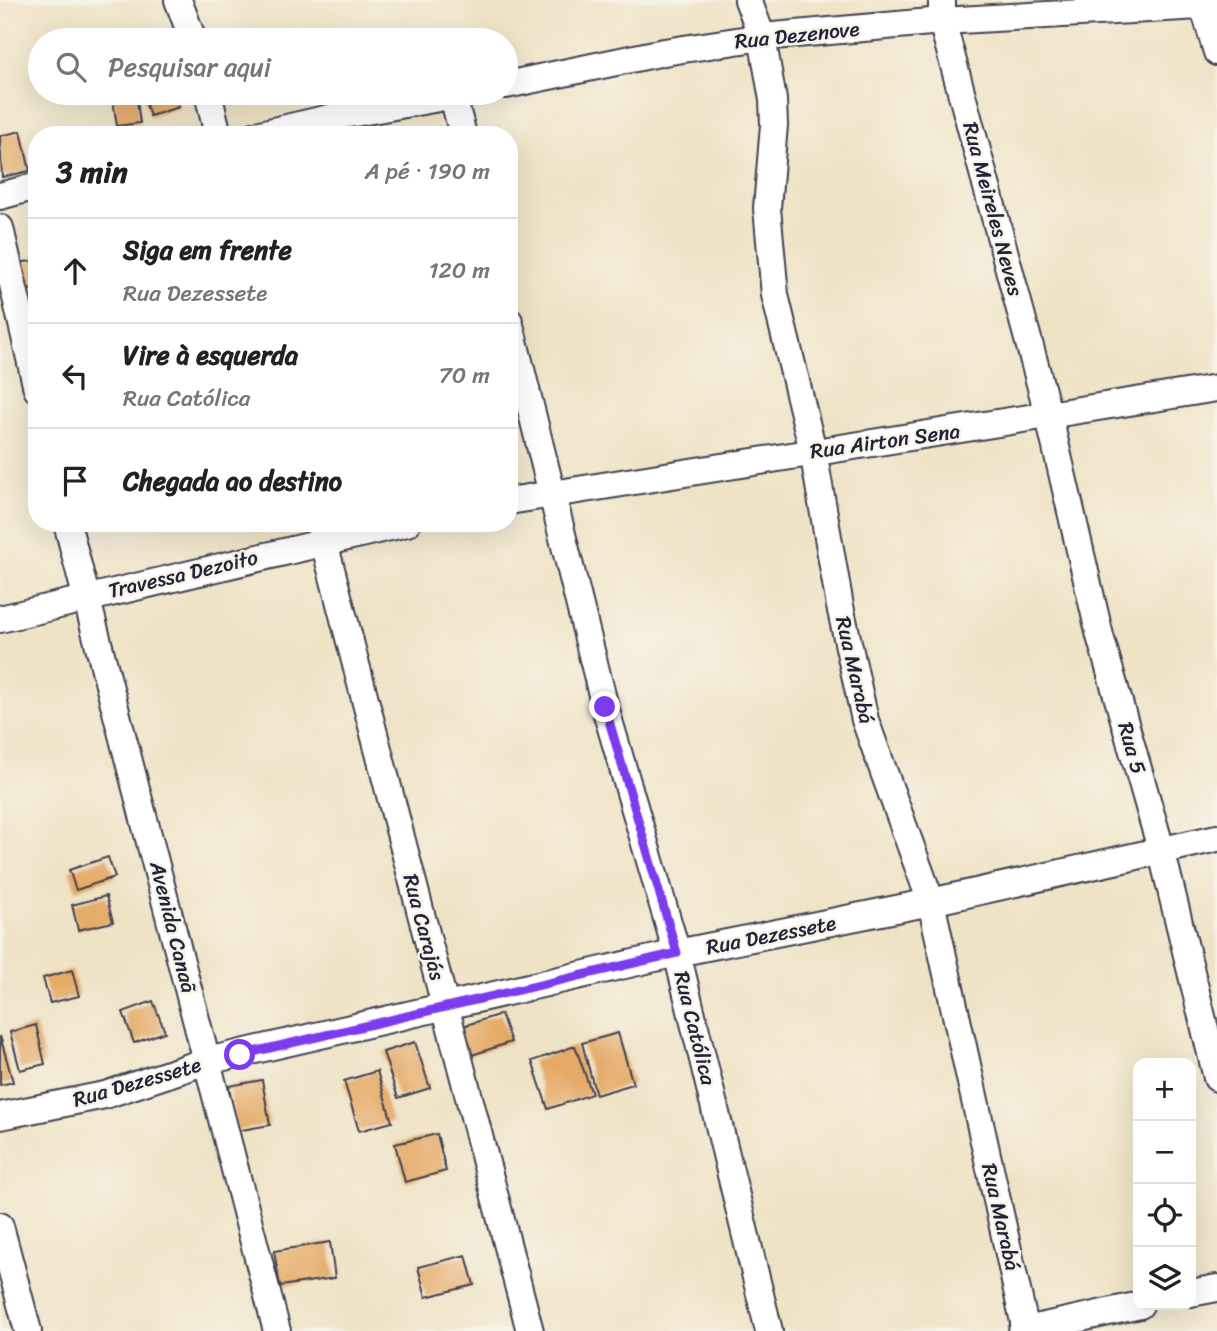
<!DOCTYPE html>
<html lang="pt">
<head>
<meta charset="utf-8">
<style>
	:root { --surface:#fff; --page:#f6f6f6; --text:#222; --muted:#767676; --line:#e0e0e0 }
	body { margin:0; font-family:Sriracha,sans-serif; background:var(--page); color:var(--text) }
	.controls { position:absolute; right:21px; bottom:21px; display:grid; overflow:hidden; border-radius:14px; box-shadow:0 7px 28px #0002 }
	.controls button { width:63px; height:63px; display:grid; place-items:center; padding:0; border:0; border-bottom:2px solid var(--line); background:var(--surface); color:var(--text); font:35px sans-serif }
	.stop { position:absolute; width:21px; height:21px; margin:-16px; border:5px solid #7c3aed; border-radius:50%; background:#fff }
	.stop.end { background:#7c3aed; border-color:#fff; box-shadow:0 2px 7px #0008 }
	.list { margin:0; padding:0; list-style:none }
	h2 { display:flex; justify-content:space-between; align-items:center; height:91px; margin:0; padding:0 28px; font-size:30px }
	h2 small { font-size:23px; font-weight:400; color:var(--muted) }
	.list li { display:grid; grid-template-columns:46px 1fr auto; gap:21px; align-items:center; box-sizing:border-box; height:105px; padding:0 28px; border-top:2px solid var(--line) }
	.list b { display:block; font-size:26px; white-space:nowrap }
	.list p { margin:0; font-size:23px; white-space:nowrap; color:var(--muted) }
	.list em { font-size:23px; font-style:normal; color:var(--muted) }
	.icon { flex:none; width:38px; height:38px; fill:none; stroke:currentColor; stroke-width:2; stroke-linecap:round; stroke-linejoin:round }
	.map { position:relative; flex:none; width:1217px; height:1331px; overflow:hidden }
	.search { position:absolute; background:var(--surface); box-shadow:0 7px 28px #0002; left:28px; top:28px; width:490px; height:77px; display:flex; align-items:center; gap:18px; box-sizing:border-box; padding:0 24px; border-radius:38px; color:var(--muted); font-size:26px }
	.panel { position:absolute; background:var(--surface); box-shadow:0 7px 28px #0002; left:28px; top:126px; width:490px; height:406px; border-radius:28px }
	.map>svg:first-child { display:block }
	.building { fill:#e5aa68 }
	.lines { fill:none; stroke-linecap:round; stroke-linejoin:round }
	.minor-casing { stroke:#413f50; stroke-width:30 }
	.minor { stroke:#fff; stroke-width:26 }
	.route { stroke:#7c3aed; stroke-width:9 }
	.labels { text-anchor:middle; stroke-width:5; stroke-linejoin:round; paint-order:stroke }
	.street-label { font-size:21px; fill:#22223b; stroke:#f7f3e8 }
</style>
</head>
<body>
<div class="map">
<svg width="1217" height="1331" viewBox="0 0 1217 1331">
	<rect width="100%" height="100%" fill="#f7f3e8"/>
	<filter id="ink" filterUnits="userSpaceOnUse"><feTurbulence type="fractalNoise" baseFrequency=".0143" numOctaves="2"/><feDisplacementMap in="SourceGraphic" scale="14" xChannelSelector="R" yChannelSelector="G"/><feConvolveMatrix kernelMatrix="1 2 1 2 8 2 1 2 1" color-interpolation-filters="sRGB"/></filter>
	<filter id="wash" filterUnits="userSpaceOnUse"><feTurbulence type="fractalNoise" baseFrequency=".00686" numOctaves="4" result="noise"/><feDisplacementMap in="SourceGraphic" scale="28" xChannelSelector="R" yChannelSelector="G"/><feGaussianBlur stdDeviation="1.57" result="paint"/><feColorMatrix in="noise" values="0 0 0 0 0 0 0 0 0 0 0 0 0 0 0 0 0 1.4 0 .05"/><feComposite in="paint" operator="in"/></filter>
	<g filter="url(#wash)">
		<rect width="100%" height="100%" fill="#efe3c5"/>
		<g id="blocks">
			<!-- building -->
			<g class="building">
				<polygon points="112,93 136,93 140,123 117,126"/>
				<polygon points="142,93 174,93 179,107 150,116"/>
				<polygon points="21,131 30,171 2,177 0,136"/>
				<polygon points="37,261 37,289 24,290 23,262"/>
				<polygon points="108,857 115,877 76,890 69,870"/>
				<polygon points="106,896 113,922 78,930 72,905"/>
				<polygon points="72,970 79,996 50,1003 43,978"/>
				<polygon points="153,1001 165,1032 134,1043 123,1012"/>
				<polygon points="501,1014 511,1042 466,1057 457,1028"/>
				<polygon points="36,1025 45,1064 20,1070 10,1032"/>
				<polygon points="618,1033 633,1084 596,1095 582,1043"/>
				<polygon points="0,1036 13,1082 0,1085"/>
				<polygon points="415,1042 430,1088 398,1098 383,1052"/>
				<polygon points="575,1046 592,1094 548,1109 532,1061"/>
				<polygon points="377,1071 392,1122 359,1131 344,1081"/>
				<polygon points="262,1080 270,1125 236,1131 229,1086"/>
				<polygon points="437,1134 446,1171 405,1182 395,1144"/>
				<polygon points="330,1242 335,1278 280,1286 274,1251"/>
				<polygon points="466,1255 474,1285 426,1297 418,1267"/>
			</g>
		</g>
	</g>
	<g filter="url(#ink)">
		<use href="#blocks" fill-opacity="0" stroke="#413f50" stroke-width="2"/>
		<g class="lines">
			<!-- minor casing -->
			<g class="minor-casing">
				<g id="minor">
					<polyline points="178,0 193,40"/>
					<polyline points="748,0 762,37 773,100 774,125 767,208 775,295 813,451 840,606 865,720 931,902 1026,1331"/>
					<polyline points="942,0 942,21 1049,417 1100,636 1161,849 1217,1078"/>
					<polyline points="1203,4 1217,52"/>
					<polyline points="506,85 664,52 762,37 942,21 1217,5"/>
					<polyline points="208,93 218,135"/>
					<polyline points="453,96 463,135"/>
					<polyline points="256,135 338,116 467,93"/>
					<polyline points="0,196 37,186"/>
					<polyline points="0,228 37,389"/>
					<polyline points="509,321 605,707 677,953 769,1331"/>
					<polyline points="509,501 1217,388"/>
					<polyline points="67,523 277,1331"/>
					<polyline points="319,523 530,1331"/>
					<polyline points="0,619 407,523"/>
					<polyline points="0,1116 105,1095 207,1061 677,953 931,902 1217,838"/>
					<polyline points="0,1226 28,1331"/>
					<polyline points="1191,1293 1217,1288"/>
					<polyline points="1022,1331 1140,1305"/>
				</g>
			</g>
			<!-- minor -->
			<use href="#minor" class="minor"/>
		</g>
	</g>
	<g class="lines" filter="url(#ink)">
		<!-- route -->
		<polyline class="route" points="240,1055 677,953 605,707"/>
	</g>
	<g class="labels">
		<!-- street labels -->
		<g class="street-label">
			<text transform="translate(797 35) rotate(-6)" y="7">Rua Dezenove</text>
			<text transform="translate(993 209) rotate(75)" y="7">Rua Meireles Neves</text>
			<text transform="translate(885 441) rotate(-8)" y="7">Rua Airton Sena</text>
			<text transform="translate(183 574) rotate(-13)" y="7">Travessa Dezoito</text>
			<text transform="translate(855 670) rotate(77)" y="7">Rua Marabá</text>
			<text transform="translate(1132 748) rotate(74)" y="7">Rua 5</text>
			<text transform="translate(173 927) rotate(76)" y="7">Avenida Canaã</text>
			<text transform="translate(424 927) rotate(75)" y="7">Rua Carajás</text>
			<text transform="translate(771 935) rotate(-11)" y="7">Rua Dezessete</text>
			<text transform="translate(695 1028) rotate(76)" y="7">Rua Católica</text>
			<text transform="translate(137 1082) rotate(-16)" y="7">Rua Dezessete</text>
			<text transform="translate(1001 1217) rotate(77)" y="7">Rua Marabá</text>
		</g>
	</g>
</svg>
<div class="controls">
<button>+</button>
<button>−</button>
<button><svg class="icon" aria-label="locate" viewBox="0 0 24 24"><circle cx="12" cy="12" r="6"/><path d="M12 2v4M12 18v4M2 12h4M18 12h4"/></svg></button>
<button><svg class="icon" aria-label="layers" viewBox="0 0 24 24"><path d="M12 4l9 5-9 5-9-5zM3 14l9 5 9-5"/></svg></button>
</div>
<div class="stop" style="left:240px;top:1055px"></div>
<div class="stop end" style="left:605px;top:707px"></div>
<div class="search"><svg class="icon" aria-label="search" viewBox="0 0 24 24"><circle cx="10" cy="10" r="6"/><path d="M15 15l6 6"/></svg>Pesquisar aqui</div>
<section class="panel">
<h2>3 min<small>A pé · 190 m</small></h2>
<ul class="list">
<li><svg class="icon" aria-label="ahead" viewBox="0 0 24 24"><path d="M12 20V5M6 11l6-6 6 6"/></svg><div><b>Siga em frente</b><p>Rua Dezessete</p></div><em>120 m</em></li>
<li><svg class="icon" aria-label="left" viewBox="0 0 24 24"><path d="M17 20v-9H6M10 6l-5 5 5 5"/></svg><div><b>Vire à esquerda</b><p>Rua Católica</p></div><em>70 m</em></li>
<li><svg class="icon" aria-label="arrive" viewBox="0 0 24 24"><path d="M6 21V4h12l-3 4 3 4H6"/></svg><div><b>Chegada ao destino</b></div></li>
</ul>
</section>
</div>
</body>
</html>
